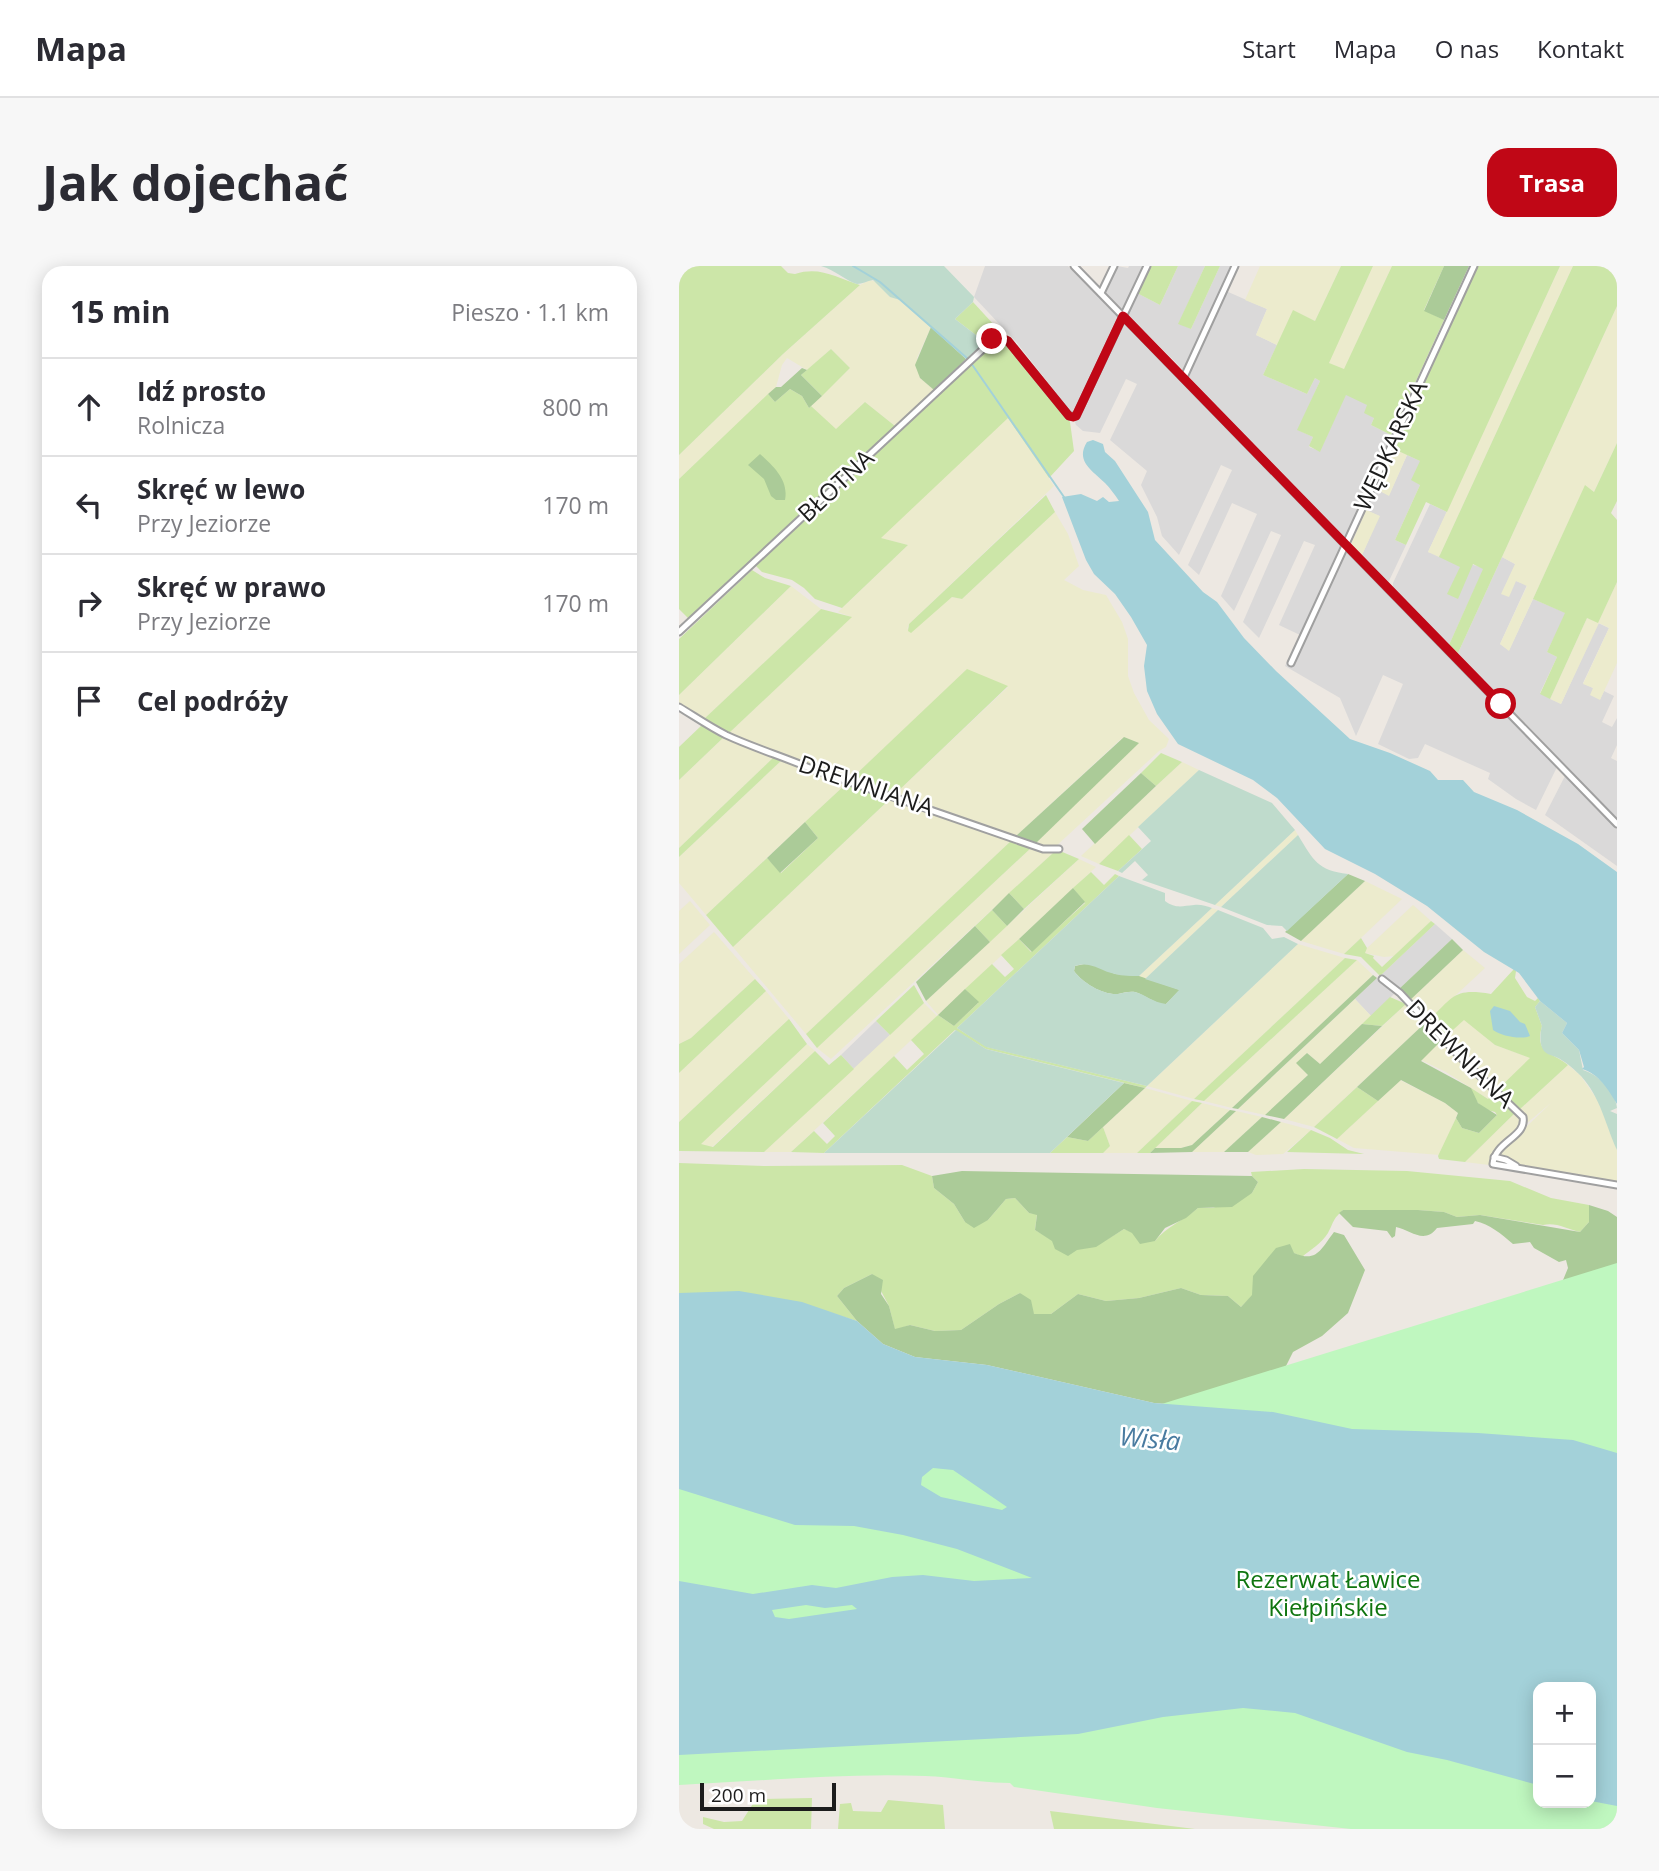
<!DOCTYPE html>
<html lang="pl">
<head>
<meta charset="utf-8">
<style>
	:root { --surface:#fff; --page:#f7f7f7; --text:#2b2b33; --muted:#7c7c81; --line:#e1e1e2; --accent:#c00716 }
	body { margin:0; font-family:"Open Sans",sans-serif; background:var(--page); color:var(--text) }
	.controls { position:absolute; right:21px; bottom:21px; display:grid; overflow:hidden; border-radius:14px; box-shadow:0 4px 18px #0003 }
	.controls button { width:63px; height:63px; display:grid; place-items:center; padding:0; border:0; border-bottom:2px solid var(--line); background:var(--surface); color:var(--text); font:35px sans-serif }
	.scale { position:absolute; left:21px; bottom:18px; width:136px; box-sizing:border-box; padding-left:7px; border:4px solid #1c1c1c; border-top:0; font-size:19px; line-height:24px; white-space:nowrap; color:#1c1c1c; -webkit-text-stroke:5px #fff; paint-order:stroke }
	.stop { position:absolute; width:21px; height:21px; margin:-16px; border:5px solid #c00716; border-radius:50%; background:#fff }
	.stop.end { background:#c00716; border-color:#fff; box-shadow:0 2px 7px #0008 }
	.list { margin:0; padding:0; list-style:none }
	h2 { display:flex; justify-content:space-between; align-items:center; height:91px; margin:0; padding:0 28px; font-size:30px }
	h2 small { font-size:23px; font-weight:400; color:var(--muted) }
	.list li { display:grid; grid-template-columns:46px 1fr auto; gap:21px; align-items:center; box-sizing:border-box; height:98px; padding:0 28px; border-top:2px solid var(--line) }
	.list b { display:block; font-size:26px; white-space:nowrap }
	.list p { margin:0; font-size:23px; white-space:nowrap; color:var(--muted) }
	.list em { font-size:23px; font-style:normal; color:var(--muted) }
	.icon { flex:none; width:38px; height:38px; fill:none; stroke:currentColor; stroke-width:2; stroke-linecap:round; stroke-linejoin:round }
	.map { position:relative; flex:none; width:938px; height:1563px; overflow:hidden; border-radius:21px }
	header { display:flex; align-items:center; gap:42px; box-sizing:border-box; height:98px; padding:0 35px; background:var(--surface); border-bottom:2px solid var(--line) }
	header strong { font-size:33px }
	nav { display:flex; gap:38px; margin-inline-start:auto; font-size:24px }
	.intro { display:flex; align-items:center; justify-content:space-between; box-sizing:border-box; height:168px; padding:0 42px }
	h1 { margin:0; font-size:49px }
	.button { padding:18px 32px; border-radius:21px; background:var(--accent); color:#fff; font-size:24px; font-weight:700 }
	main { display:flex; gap:42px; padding:0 42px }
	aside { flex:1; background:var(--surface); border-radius:21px; box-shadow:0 4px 18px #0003 }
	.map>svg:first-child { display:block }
	.residential { fill:#dad9d9 }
	.farmland { fill:#ecebcd }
	.grass { fill:#cce6a8 }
	.forest { fill:#abcb98 }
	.wetland { fill:#bfdbcc }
	.park { fill:#bff7bf; fill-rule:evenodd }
	.water { fill:#a3d1d9; fill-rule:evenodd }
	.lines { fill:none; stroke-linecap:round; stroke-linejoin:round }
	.stream { stroke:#a3d1d9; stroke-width:2 }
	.minor-casing { stroke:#a0a0a0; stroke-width:9 }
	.minor { stroke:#fff; stroke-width:5 }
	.route { stroke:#c00716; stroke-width:9 }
	.labels { text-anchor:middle; stroke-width:5; stroke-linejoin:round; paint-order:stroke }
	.street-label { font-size:24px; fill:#1c1c1c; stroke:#fff }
	.park-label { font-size:24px; fill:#0f750f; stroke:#fff }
	.water-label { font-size:26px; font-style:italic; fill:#497ba0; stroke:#fff }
</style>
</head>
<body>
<header>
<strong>Mapa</strong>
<nav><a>Start</a><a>Mapa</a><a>O nas</a><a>Kontakt</a></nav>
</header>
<div class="intro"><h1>Jak dojechać</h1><a class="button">Trasa</a></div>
<main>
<aside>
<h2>15 min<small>Pieszo · 1.1 km</small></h2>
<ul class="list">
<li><svg class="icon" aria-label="ahead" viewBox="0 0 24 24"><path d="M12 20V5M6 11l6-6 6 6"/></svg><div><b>Idź prosto</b><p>Rolnicza</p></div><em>800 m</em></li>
<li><svg class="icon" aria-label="left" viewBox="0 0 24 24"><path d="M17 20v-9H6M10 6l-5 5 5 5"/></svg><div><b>Skręć w lewo</b><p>Przy Jeziorze</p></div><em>170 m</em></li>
<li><svg class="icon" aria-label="right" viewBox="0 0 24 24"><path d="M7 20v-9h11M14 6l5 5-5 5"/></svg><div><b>Skręć w prawo</b><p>Przy Jeziorze</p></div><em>170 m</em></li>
<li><svg class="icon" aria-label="arrive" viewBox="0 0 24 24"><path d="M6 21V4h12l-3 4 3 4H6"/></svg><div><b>Cel podróży</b></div></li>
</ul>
</aside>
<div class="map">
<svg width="938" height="1563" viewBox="0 0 938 1563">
	<rect width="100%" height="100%" fill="#ede8e2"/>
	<!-- residential -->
	<g class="residential">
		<polygon points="306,0 389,0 440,52 404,132 445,57 481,91 878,501 857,544 837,533 809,513 811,507 746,478 739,492 730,493 699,478 724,418 704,409 677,470 661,432 606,400 621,369 600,359 636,279 625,275 580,372 564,356 602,269 592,265 555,345 542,330 578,248 553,237 520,309 509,299 553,204 542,199 500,289 483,270 478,251 462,219 468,205 431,174 458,118 447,113 421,167 404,165 397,159 394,151 397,146 392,146 338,77 295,31"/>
		<polygon points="438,0 449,2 450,0 466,0 445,45 426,26"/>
		<polygon points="499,0 526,0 500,57 512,63 541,0 554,0 505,105 447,47 456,26 481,39"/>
		<polygon points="547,25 588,43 577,69 598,79 584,109 628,128 636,112 641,115 619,164 634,171 630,181 641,185 667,128 689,139 695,152 692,159 712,169 666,272 508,109"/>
		<polygon points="728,189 741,195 741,219 716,274 727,279 709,317 683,289 700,250 687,244 697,223 710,229"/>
		<polygon points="751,238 768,246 749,286 805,302 770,379 714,322 714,317"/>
		<polygon points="823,291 836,298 837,315 848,319 821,378 830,384 854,333 887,347 868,386 878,391 861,427 882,438 919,357 930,362 904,417 914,422 921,433 925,425 935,430 923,456 933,461 938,452 938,479 932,492 938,495 938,553 779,387"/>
		<polygon points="886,510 938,563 938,600 866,549"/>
		<polygon points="756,658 773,673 719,724 701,710"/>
		<polygon points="698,712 716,727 692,750 676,733"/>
		<polygon points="197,755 211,769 175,803 162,789"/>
	</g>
	<!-- farmland -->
	<g class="farmland">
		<polygon points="581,0 662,0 636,55 614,45 598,79 577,69 588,43 566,34"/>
		<polygon points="694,0 713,0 665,104 649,97"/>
		<polygon points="881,0 894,0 760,291 749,286"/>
		<polygon points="191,14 197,16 211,31 221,34 252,61 238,92 241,112 255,124 216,160 186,136 157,164 132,140 171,102 152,83 128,104 108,92 103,99 97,121 0,213 0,189 104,88 181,19"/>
		<polygon points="938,40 938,177 915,226 906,220 830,385 821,378 848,320 837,315 830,331 822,328 836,298 823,291"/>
		<polygon points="329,151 375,220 230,358 228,363 273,331 283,333 376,246 389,268 400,300 385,314 404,324 427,329 443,356 449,373 449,410 455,427 470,454 490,473 487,481 480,485 374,583 356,578 444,471 336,571 215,529 329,421 288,404 171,514 49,468 172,351 159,346 229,279 201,272"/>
		<polygon points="715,183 728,189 710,230 697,223"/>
		<polygon points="687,244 701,250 683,289 673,279 673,276"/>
		<polygon points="938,316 938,397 921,434 911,429 914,422 904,418 930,362 920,357 882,438 871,433 908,352 919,356"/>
		<polygon points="112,320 142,343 25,453 0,438 0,429"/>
		<polygon points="46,470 96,490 0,582 0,514"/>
		<polygon points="104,493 168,517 27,649 0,617 0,591"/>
		<polygon points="503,496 520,504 420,598 402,590"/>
		<polygon points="212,532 334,573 127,768 54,681"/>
		<polygon points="616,564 619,569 542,641 536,639"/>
		<polygon points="353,581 374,587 152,793 138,782"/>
		<polygon points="400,593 417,601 259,749 247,735"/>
		<polygon points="686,615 723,633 665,688 622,675"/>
		<polygon points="11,635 31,659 0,688 0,645"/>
		<polygon points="734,639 752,655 715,690 705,691 686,687 685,685"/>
		<polygon points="533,642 539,644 466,713 460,710"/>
		<polygon points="35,666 76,713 12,772 0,778 0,698"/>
		<polygon points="619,678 666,692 515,833 468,820"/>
		<polygon points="784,684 806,702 749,755 729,736"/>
		<polygon points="678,694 694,709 553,842 525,835"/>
		<polygon points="87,725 110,753 0,856 0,807"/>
		<polygon points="676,733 692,750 641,798 628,787 618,797 629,809 586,849 559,843"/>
		<polygon points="245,737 258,750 112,886 85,886"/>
		<polygon points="727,738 746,757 635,861 605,853"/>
		<polygon points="785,753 816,779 852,792 818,824 765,772"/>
		<polygon points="763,774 817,826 809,833 767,806 742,794"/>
		<polygon points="128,778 136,785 33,881 21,878"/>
		<polygon points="889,799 901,809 922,839 938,884 938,916 841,900 817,890 873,836 847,858 847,852 840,844"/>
		<polygon points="721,814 766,837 779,847 761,889 675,882 658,873"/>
		<polygon points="466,822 513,835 458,887 424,887 431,880 424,861"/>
		<polygon points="523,837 551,844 513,879 502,882 476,882"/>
		<polygon points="557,845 583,851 545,886 513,886"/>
		<polygon points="838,845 844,853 842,862 817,884 810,899 786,896"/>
		<polygon points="602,856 632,864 604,888 577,889 569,886"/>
	</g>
	<!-- grass -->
	<g class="grass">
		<path d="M 0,0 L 102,0 L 109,7 L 116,8 C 142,0 157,12 181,19 L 104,88 L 0,189 Z"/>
		<polygon points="469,0 499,0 481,39 456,26"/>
		<polygon points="526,0 541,0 512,63 499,58"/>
		<polygon points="662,0 694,0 650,97 665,103 713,0 765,0 745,44 765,54 712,169 692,159 695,152 685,147 688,139 667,129 641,186 630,180 634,171 618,164 641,115 636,112 628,128 584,109 614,44 636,55"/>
		<polygon points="799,0 881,0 768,246 747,236 727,279 716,274 741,219 732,214 741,195 715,183"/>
		<polygon points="894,0 938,0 938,40 779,387 770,379 804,303 794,298 779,333 768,328 781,301 760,291"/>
		<polygon points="294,36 316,60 306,76 276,53"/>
		<polygon points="318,74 326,75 335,85 391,156 395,185 370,212 329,152 202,272 229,279 163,342 136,333 125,322 113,314 83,306 77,300"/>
		<polygon points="152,83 171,102 143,130 122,109"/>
		<polygon points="111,123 123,130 130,142 132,140 157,163 186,136 216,160 10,353 0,343 0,213 89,128 96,136"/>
		<polygon points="938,177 938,235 932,247 938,254 938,316 919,357 908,352 871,433 861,428 878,391 868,386 886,347 854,333 906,219 915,226"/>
		<polygon points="367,229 376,246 283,333 273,331 232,367 229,365 230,358"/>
		<polygon points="73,304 86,312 112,320 0,429 0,373"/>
		<polygon points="142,343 173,351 49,468 25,453"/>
		<polygon points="288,403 329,420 215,529 171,514"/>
		<polygon points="23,459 46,470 0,514 0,481"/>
		<polygon points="482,487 503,496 477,520 462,507"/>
		<polygon points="96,490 104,493 0,591 0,582"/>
		<polygon points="168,517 212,532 54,681 27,649 88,592 102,607 139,572 126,556"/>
		<polygon points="450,569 463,583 439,605 420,598"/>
		<polygon points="334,573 353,581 138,782 127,768"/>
		<polygon points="381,585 400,593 345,643 330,627 374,587"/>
		<polygon points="412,606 425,619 436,608 440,610 278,762 308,781 468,820 466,822 307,783 276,764 145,887 112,886 135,865 148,878 156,870 144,857 215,790 228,804 245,788 232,774 259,749 275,760 299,737 286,723 313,698 326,711 335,703 322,689 340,673 352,686 406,637 394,622"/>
		<polygon points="313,644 328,660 311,676 296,660"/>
		<polygon points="752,655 756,658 701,710 682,691 665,688 682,672 688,682 686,687 695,690 694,692 703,701"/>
		<polygon points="666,692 678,694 525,835 515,833"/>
		<path d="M 835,703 L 837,705 L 836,712 L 848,731 L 856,735 L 859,732 L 861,735 L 856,741 L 863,760 C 855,788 873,786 889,799 L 840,844 L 818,824 L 851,792 L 816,779 L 785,754 L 765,772 L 749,755 C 775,730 775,722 812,728 Z"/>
		<polygon points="76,713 87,725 0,807 0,778 12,772"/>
		<polygon points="235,719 245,737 211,769 197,755"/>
		<polygon points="711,731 727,738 703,760 683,758"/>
		<polygon points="110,753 128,778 22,878 34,881 136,785 150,799 162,789 175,803 85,886 0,885 0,856"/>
		<polygon points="678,821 699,835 658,873 635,861"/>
		<path d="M 792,822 L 809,833 L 817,826 L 838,845 L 786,896 L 760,893 L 759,890 L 777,852 L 783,862 L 800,867 L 818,849 L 816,846 C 803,843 794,835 792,822 Z"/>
		<polygon points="513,835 523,837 471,887 458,887"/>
		<polygon points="424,861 431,880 424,887 371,887 388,871 409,875"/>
		<polygon points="632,864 651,872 669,884 685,888 608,886"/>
		<path d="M 0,897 L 86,900 L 223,899 L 253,910 L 255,922 L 275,938 L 286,956 L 309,954 L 327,933 L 336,932 L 350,947 L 358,948 L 356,964 C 397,989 405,989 445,963 L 476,975 C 488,960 505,954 519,942 L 534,942 L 573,927 L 579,916 L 573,910 L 572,906 L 625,903 L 728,905 L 831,915 L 872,932 L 910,939 L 910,956 L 901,966 C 888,963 877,956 864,959 L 801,949 L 778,951 L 765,946 L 739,944 L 664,944 C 653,954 655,956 649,967 C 643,977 631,984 623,991 L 615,987 L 562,1041 L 549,1030 L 522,1029 L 502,1022 L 460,1032 L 427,1035 L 399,1028 L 372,1048 L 355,1048 L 341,1027 L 320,1038 L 282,1064 L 256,1065 L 231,1059 L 216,1064 L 210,1040 L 193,1008 L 165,1022 L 158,1030 L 178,1055 L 155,1048 L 0,1027 Z"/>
		<polygon points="133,1532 132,1563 35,1563 24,1558 24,1551 45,1556 63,1555 77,1533"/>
		<polygon points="209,1534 264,1539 266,1563 275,1563 159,1563 161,1538 172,1537 174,1545 202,1546"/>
		<polygon points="371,1545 516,1563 375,1563"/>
	</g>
	<!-- forest -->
	<g class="forest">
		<polygon points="765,0 790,0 765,54 745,45"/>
		<polygon points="252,61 287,93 255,124 241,112 236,99"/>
		<polygon points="123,102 128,104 122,109 143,130 130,142 123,130 111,123 96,136 89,128 97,121 102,121"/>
		<path d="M 81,188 C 94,200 110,214 106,234 L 97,234 L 92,230 L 85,213 L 69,199 Z"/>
		<polygon points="445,471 460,477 356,578 336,571"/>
		<polygon points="462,507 477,520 416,578 403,563"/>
		<polygon points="126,556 139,572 101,607 88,592"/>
		<polygon points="669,608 686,615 622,675 606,666"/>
		<polygon points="394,622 406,636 353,686 340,673"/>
		<polygon points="330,627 345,643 328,660 313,644"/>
		<polygon points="296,660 311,676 247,735 237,716"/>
		<polygon points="773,673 784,684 729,736 719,724"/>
		<path d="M 405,698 L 418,699 L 436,708 L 460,710 L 501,724 L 486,739 C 473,736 466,729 456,726 C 450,725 444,727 439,728 C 423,729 404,717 395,705 L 396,700 Z"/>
		<polygon points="694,709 698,712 559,843 553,842"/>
		<polygon points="286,723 300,736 275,760 259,749"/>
		<polygon points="746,757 763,774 742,795 792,822 799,837 818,849 800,867 783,862 777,852 779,847 766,837 722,814 699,835 678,821"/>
		<polygon points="683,758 703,760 605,853 586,849 629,809 617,797 628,787 641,798"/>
		<polygon points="445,817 466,822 409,875 388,871"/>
		<polygon points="551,844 557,845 513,886 471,887 476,882 502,882 513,879"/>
		<polygon points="583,851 602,856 569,886 545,886"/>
		<polygon points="283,905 573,910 579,916 573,927 553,941 519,942 507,952 486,962 476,975 461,978 453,967 445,963 417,981 398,984 389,990 376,983 373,975 356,964 358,949 350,947 336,932 327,933 309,954 295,962 286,956 275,938 255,922 253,910"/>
		<path d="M 910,939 L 929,945 L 938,951 L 938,1187 L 882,1019 L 889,1002 L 887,994 L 880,996 L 855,982 L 851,976 L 834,978 C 822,968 811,958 796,955 L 794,958 L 758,962 C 745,979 732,964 717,961 L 716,970 L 713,972 L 708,965 L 674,961 L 660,947 L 664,944 L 739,944 L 765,946 L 778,951 L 801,949 L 901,966 L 910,956 Z"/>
		<path d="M 655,966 L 665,969 L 686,1004 L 669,1047 L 643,1070 L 614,1086 L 599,1116 L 539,1142 L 475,1137 L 308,1099 L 236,1091 L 204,1078 L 178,1055 L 158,1030 L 165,1022 L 193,1008 L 204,1014 L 202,1028 L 210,1040 L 216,1063 L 231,1059 L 256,1065 L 282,1064 L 320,1038 L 341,1027 L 352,1034 L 355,1048 L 372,1048 L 399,1028 L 427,1035 L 460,1032 L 502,1022 L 522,1029 L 549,1030 L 562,1041 L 573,1029 L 574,1010 L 597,982 L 611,978 L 615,987 C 638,997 642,983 655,966 Z"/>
	</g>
	<!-- wetland -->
	<g class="wetland">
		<path d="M 142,0 L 265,0 L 295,31 L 294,36 L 276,53 L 306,76 L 287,93 L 221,34 L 211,31 L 194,14 C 188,15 183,18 178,18 C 169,16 156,4 142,0 Z"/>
		<polygon points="520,504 593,537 616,564 536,639 463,614 469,609 456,595 443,607 439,605 472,575 459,561"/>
		<path d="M 619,569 C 635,595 638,604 669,608 L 608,665 L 603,660 L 588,659 L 542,641 Z"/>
		<path d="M 440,610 L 486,627 L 486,635 C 497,643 503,640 515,639 C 521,638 527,640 533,642 L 460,710 C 452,710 444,710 436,708 C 420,705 413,695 396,700 L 395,705 C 404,717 424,729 439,728 C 444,727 451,725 456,726 C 467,729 473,736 487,738 L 500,724 L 466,713 L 539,644 L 584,662 L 593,673 L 605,671 L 619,678 L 468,820 L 307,781 L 278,762 Z"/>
		<path d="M 861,735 L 888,757 L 883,767 L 900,784 L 904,804 C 919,808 937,827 938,842 L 931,845 L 938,848 L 938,884 C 926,858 922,832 902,810 C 896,804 888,797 881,793 C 876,790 869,789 866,786 C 860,780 861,767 863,760 L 856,741 Z"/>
		<polygon points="277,764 307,783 445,817 371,887 145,887"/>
	</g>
	<!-- park -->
	<path class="park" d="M 938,997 L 938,1563 L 672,1563 L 478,1542 L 335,1521 L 331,1517 C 302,1517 274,1511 246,1510 C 164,1507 81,1515 0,1519 L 0,1049 L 473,1141 ZM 859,1421 L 912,1421 L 912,1537 L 859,1537 Z"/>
	<!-- water -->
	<g class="water">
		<path d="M 414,174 L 424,178 L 426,186 L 436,195 L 469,246 L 476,274 L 524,326 L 538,336 L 565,372 L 597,405 L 671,473 L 711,487 L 751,505 L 759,514 L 784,514 L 795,526 L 838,544 L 899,578 L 938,606 L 938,838 C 929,823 920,808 903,803 L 905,801 L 900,784 L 883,767 L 888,757 L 861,735 L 840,707 L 805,686 L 748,640 L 696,608 L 646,583 L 598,532 L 574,514 L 499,478 L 478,448 L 468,425 L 465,400 L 468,379 L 452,351 L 436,328 L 415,308 L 407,294 L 383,231 L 402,228 L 418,235 L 424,231 L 430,236 L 440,235 C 436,229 431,222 426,217 C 413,204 396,195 408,176 Z"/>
		<path d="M 815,740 L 831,745 L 841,756 L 846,758 L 851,770 C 842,774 822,770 814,764 L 811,745 Z"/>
		<path d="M 60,1025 L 123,1036 L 178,1055 L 204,1078 L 236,1091 L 308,1099 L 475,1137 L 594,1146 L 673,1163 L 799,1167 L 894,1174 L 938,1187 L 938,1540 L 912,1535 L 912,1421 L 859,1421 L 859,1519 L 768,1494 L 728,1486 L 616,1447 L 564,1442 L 484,1451 L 399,1468 L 0,1489 L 0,1315 L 74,1328 L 133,1319 L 157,1322 L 213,1311 L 244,1309 L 295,1315 L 353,1312 L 278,1283 L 224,1269 L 175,1260 L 116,1259 L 0,1223 L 0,1027 ZM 254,1202 L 274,1204 L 328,1241 L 323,1244 L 262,1231 L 242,1219 L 243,1211 ZM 127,1339 L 146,1342 L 173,1339 L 178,1343 L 110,1353 L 96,1351 L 93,1344 Z"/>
	</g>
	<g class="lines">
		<!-- stream -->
		<g class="stream">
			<polyline points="174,0 201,16 289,93"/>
			<polyline points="292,97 385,231"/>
		</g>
		<!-- minor casing -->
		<g class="minor-casing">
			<g id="minor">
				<polyline points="395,0 938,558"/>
				<polyline points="422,27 435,0"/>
				<polyline points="505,111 556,0"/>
				<polyline points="0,366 317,71 329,75 390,150 397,150 468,0"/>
				<polyline points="612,397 795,0"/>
				<path d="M 0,441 C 15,450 31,461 47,469 C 75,482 105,491 133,503 L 364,583 L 380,583"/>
				<path d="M 703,713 L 721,727 L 782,792 L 844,851 C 848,871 816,875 814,898 L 938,919"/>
				<polyline points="815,891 827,894 837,900"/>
			</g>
		</g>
		<!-- minor -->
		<use href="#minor" class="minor"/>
	</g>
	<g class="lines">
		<!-- route -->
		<polyline class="route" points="313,73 321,71 329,75 390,150 394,151 397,150 444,50 822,438"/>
	</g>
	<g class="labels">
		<!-- street labels -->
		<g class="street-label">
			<text transform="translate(712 180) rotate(-65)" y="8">WĘDKARSKA</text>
			<text transform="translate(157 220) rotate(-43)" y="8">BŁOTNA</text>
			<text transform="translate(187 520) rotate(19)" y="8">DREWNIANA</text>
			<text transform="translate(781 788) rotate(45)" y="8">DREWNIANA</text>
		</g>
		<!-- park labels -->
		<g class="park-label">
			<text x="649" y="1322">Rezerwat Ławice<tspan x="649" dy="28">Kiełpińskie</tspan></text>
		</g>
		<!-- water labels -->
		<g class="water-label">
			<text transform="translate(471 1173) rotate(5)" y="9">Wisła</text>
		</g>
	</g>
</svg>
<div class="controls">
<button>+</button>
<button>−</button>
</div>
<div class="scale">200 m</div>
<div class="stop" style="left:822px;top:438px"></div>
<div class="stop end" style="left:313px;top:73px"></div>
</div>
</main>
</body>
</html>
